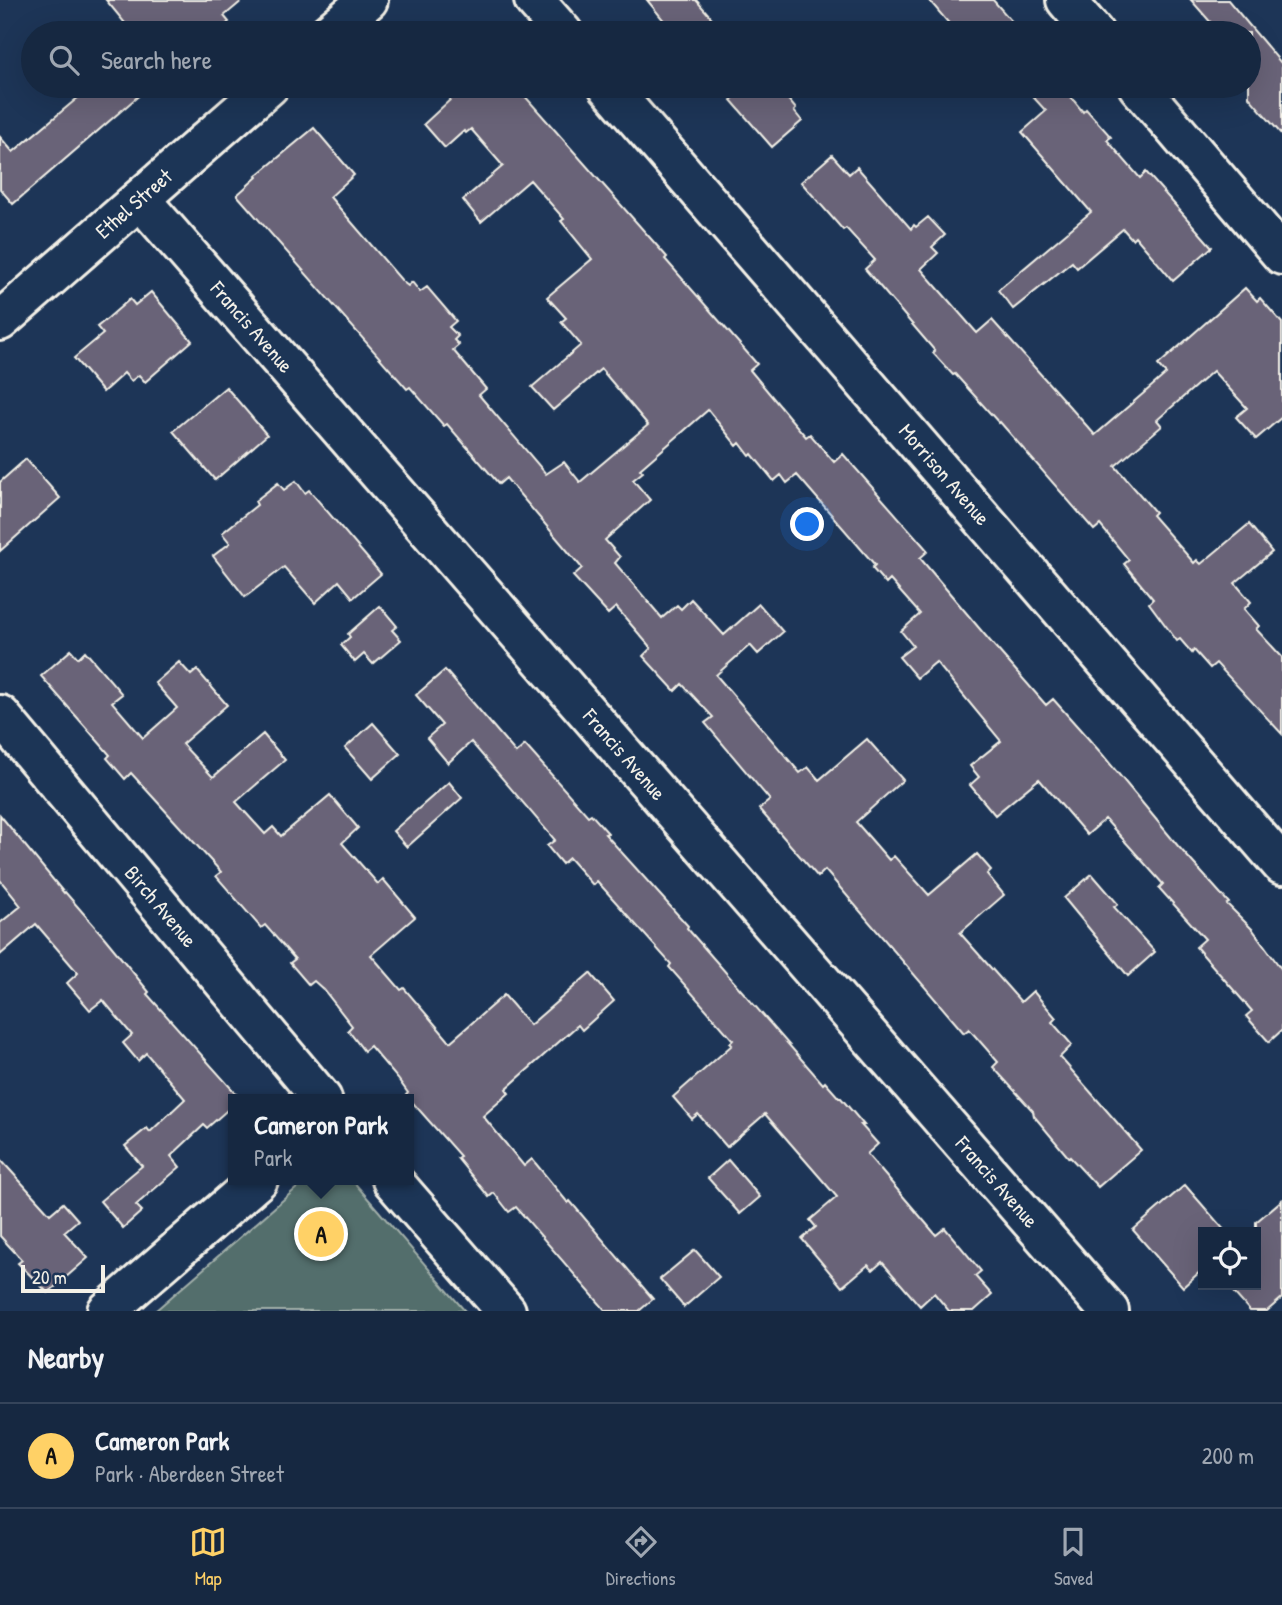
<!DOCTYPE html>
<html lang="en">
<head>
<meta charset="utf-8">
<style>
	:root { --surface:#162841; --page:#1f3048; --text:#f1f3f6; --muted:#9ea6b1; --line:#35445a; --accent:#ffd166 }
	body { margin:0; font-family:"Patrick Hand",sans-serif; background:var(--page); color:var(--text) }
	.controls { position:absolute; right:21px; bottom:21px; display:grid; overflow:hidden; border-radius:0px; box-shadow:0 7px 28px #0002 }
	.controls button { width:63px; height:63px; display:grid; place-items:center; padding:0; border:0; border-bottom:2px solid var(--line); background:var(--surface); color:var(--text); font:35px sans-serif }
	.scale { position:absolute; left:21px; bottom:18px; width:84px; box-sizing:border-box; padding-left:7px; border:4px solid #f4f1e8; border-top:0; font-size:19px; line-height:24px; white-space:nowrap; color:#f4f1e8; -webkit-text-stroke:5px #1d3557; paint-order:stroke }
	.you { position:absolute; left:808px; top:525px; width:24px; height:24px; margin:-18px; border:5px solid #fff; border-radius:50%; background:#1a73e8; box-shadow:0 0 0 10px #1a73e833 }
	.badge { display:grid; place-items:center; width:46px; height:46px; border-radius:50%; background:var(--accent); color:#111; font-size:23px; font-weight:700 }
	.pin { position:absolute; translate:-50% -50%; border:4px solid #fff; box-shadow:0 2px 7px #0006 }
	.popup { position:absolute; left:228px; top:1094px; width:186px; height:91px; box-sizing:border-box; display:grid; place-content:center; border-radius:0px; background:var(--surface); filter:drop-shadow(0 2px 5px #0005); font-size:23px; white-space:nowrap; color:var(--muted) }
	.popup b { font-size:26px; color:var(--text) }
	.popup::after { content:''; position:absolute; left:50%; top:100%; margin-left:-14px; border:14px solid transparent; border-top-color:var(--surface) }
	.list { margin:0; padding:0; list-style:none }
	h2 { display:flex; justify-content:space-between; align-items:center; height:91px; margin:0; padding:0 28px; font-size:30px }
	h2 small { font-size:23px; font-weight:400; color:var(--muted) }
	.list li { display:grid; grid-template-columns:46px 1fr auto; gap:21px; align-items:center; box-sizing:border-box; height:105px; padding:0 28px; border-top:2px solid var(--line) }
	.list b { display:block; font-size:26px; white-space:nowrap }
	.list p { margin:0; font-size:23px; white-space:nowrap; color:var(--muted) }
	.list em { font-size:23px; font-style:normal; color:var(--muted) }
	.icon { flex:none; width:38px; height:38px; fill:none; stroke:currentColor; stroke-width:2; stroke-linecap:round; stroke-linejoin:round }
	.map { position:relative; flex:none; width:1282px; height:1311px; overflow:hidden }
	.search { position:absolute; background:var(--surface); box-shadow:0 7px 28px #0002; left:21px; right:21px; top:21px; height:77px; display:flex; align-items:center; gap:18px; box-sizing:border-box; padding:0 24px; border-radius:38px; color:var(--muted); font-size:26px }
	.sheet { height:196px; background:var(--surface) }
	nav { display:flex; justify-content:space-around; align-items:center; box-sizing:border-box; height:98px; border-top:2px solid var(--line); background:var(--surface); font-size:19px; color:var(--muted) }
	nav a { display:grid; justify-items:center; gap:4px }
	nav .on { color:var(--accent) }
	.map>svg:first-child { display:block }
	.green { fill:#526e6c; stroke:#a3b0aa; stroke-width:2 }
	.building { fill:#696478; stroke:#f4f1e8; stroke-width:2 }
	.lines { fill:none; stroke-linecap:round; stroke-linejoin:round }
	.minor-casing { stroke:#f4f1e8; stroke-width:44 }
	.minor { stroke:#1d3557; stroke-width:38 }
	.labels { text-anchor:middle; stroke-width:6; stroke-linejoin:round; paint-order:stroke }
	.street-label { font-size:21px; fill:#f4f1e8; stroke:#1d3557 }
</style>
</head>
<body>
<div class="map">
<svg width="1282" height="1311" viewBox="0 0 1282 1311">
	<rect width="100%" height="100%" fill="#1d3557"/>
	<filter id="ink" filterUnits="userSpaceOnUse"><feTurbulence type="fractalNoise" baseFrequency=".0143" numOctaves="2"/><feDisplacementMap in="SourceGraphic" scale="14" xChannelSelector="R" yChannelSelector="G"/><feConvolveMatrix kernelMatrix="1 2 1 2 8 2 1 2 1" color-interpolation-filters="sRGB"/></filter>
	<g filter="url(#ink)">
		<!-- green -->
		<polygon class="green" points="306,1180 352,1180 465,1311 155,1311"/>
		<!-- building -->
		<g class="building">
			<polygon points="106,0 243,0 224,16 229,22 216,33 133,33"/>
			<polygon points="647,0 696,0 725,33 674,33"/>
			<polygon points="929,0 993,0 1022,33 957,33"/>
			<polygon points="1191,0 1228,0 1282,64 1282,135 1249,97 1249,33 1220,33"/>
			<polygon points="92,86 150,86 13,204 0,189 0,137 13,152"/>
			<polygon points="465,86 516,86 667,257 665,259 757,364 750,370 789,417 806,437 810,434 834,462 843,454 928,551 920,558 990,641 1046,705 1053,699 1102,754 1178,846 1229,903 1227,904 1253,930 1282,970 1282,1030 1269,1042 1246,1016 1252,1011 1196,947 1205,939 1159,888 1163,884 1105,819 1087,835 1039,779 995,815 970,785 979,777 970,766 1001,741 936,662 917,678 899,657 913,646 901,631 920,614 890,580 886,584 872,568 875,565 797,475 787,483 781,475 774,481 752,454 750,456 740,443 737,446 708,410 640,469 643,472 633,480 650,500 605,540 620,557 615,563 662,618 677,605 681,609 691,599 724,635 759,604 783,632 758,654 750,645 716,675 800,773 808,767 819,780 867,739 903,780 856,822 889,860 894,856 929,895 977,854 991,870 987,874 1004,895 960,933 1021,1002 1033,991 1056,1018 1052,1022 1072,1045 1060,1057 1141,1150 1098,1187 1070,1157 1069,1158 1034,1116 1033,1111 993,1067 998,1062 969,1029 964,1033 825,870 818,877 759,809 770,800 705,723 713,717 682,684 675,691 643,656 651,648 616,607 608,614 573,576 582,568 506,478 499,484 447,424 444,426 410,387 407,389 237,195 257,177 256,176 314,128 354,175 330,197 403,282 408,286 412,282 420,292 427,287 456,321 449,327 458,336 454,340 459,345 453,350 486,389 479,395 546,474 564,462 580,482 648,425 601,369 553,410 532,387 581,345 561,322 566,318 547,297 592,259 561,221 564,219 530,180 481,222 463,200 503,166 471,129 466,133 464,131 445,148 424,124"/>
			<polygon points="748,86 777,86 796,109 794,111 802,121 772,147 731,100"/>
			<polygon points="1023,86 1062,86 1083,112 1086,109 1111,137 1107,140 1140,178 1146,172 1212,247 1173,281 1135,236 1132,239 1123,229 1077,268 1072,262 1013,309 998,290 1091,212 1022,132 1046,111"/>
			<polygon points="832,155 849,174 857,167 911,229 914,225 916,227 928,217 945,235 932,247 938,253 921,269 977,333 992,320 1095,435 1166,374 1158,365 1245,288 1257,301 1260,298 1282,323 1282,417 1256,439 1236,417 1247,408 1213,371 1157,420 1162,426 1115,466 1155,512 1152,515 1194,563 1197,560 1201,564 1249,524 1272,552 1235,583 1251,602 1244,609 1259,626 1256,629 1282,657 1282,734 1216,663 1210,668 1194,650 1192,653 1180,639 1177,641 1149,603 1153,599 1124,564 1129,560 1100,525 1094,530 1000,422 999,423 955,374 953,375 933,353 935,351 865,269 875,260 846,228 843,230 801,182"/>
			<polygon points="151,292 192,341 145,382 139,375 131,381 124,373 103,392 74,358 103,334 97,327 108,318 130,299 135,305"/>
			<polygon points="226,387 267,435 215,480 173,431"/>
			<polygon points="26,459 60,498 0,551 0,482"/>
			<polygon points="296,481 305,493 309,490 381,574 353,598 339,581 315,603 284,567 245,597 213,556 230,543 222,533 257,505 255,501 278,483 284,490"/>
			<polygon points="380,606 397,626 392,630 401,640 373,664 364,654 355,662 341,645 350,637 348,634"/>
			<polygon points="71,650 78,658 85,651 122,694 112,702 143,738 177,708 155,683 179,662 191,675 197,670 227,705 182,744 213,777 263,734 285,760 236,802 265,834 273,827 281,836 330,795 358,828 342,843 378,884 383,879 415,917 371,955 401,990 404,988 450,1042 504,995 530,1025 590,973 614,1001 582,1030 578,1025 506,1089 509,1093 483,1116 524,1166 532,1159 568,1203 570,1201 653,1299 639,1311 606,1311 516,1207 509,1212 494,1193 489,1197 457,1158 460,1156 406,1095 408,1093 398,1079 370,1046 364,1051 348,1030 352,1026 324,990 314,981 309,985 290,963 295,959 265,925 261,928 216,876 221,872 131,773 125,779 107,758 110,755 41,676"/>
			<polygon points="445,670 516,753 525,745 588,816 591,814 608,833 605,834 688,926 687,928 823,1084 825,1082 839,1098 841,1098 864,1125 861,1125 878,1144 867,1154 936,1235 945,1228 981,1271 975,1276 992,1295 974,1311 949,1311 934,1293 920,1306 882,1262 873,1270 868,1265 842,1287 802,1239 816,1227 810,1220 837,1197 765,1114 727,1147 698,1114 692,1119 673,1097 732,1045 730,1043 733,1040 669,967 671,964 597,881 593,885 569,858 562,864 547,846 555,840 471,742 448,763 427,738 442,725 416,695"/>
			<polygon points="373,723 400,754 372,779 345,748"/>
			<polygon points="449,782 462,798 407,847 393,831"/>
			<polygon points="0,815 64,893 65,892 104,937 149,992 147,994 240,1098 234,1099 234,1104 207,1128 204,1125 171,1156 180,1167 136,1205 142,1211 123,1228 100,1201 142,1166 125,1146 147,1128 150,1132 185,1099 146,1053 138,1061 123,1043 132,1035 103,1000 90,1010 67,983 78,973 36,924 0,955 0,923 21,906 0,880"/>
			<polygon points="1092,874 1118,904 1114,907 1155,952 1128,976 1064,898"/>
			<polygon points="0,1159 50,1214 63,1203 78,1220 64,1232 88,1258 48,1293 18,1263 22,1260 0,1236"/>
			<polygon points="728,1160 760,1197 740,1214 708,1178"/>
			<polygon points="1185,1185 1226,1232 1203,1232 1203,1269 1183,1287 1133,1230"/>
			<polygon points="1282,1200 1282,1298 1267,1311 1250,1311 1227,1285 1256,1285 1256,1222"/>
			<polygon points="695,1250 719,1277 684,1307 660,1279"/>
		</g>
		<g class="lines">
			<!-- minor casing -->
			<g class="minor-casing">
				<g id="minor">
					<polyline points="534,0 563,33"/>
					<polyline points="1066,0 1094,33"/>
					<polyline points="329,33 368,0"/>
					<path id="s1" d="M 608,86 L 1282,865"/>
					<polyline points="1138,86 1282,255"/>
					<path id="s2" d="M 140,199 L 1109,1311"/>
					<path id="s3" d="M 0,321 L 269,86"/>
					<path id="s4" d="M 0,715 L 322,1099"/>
					<polyline points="392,1180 506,1311"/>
					<polyline points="107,1311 258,1180"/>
				</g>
			</g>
			<!-- minor -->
			<use href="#minor" class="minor"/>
		</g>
	</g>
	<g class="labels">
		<!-- street labels -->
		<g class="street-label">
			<text dy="7" stroke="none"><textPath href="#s3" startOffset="178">Ethel Street</textPath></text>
			<text dy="7" stroke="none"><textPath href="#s2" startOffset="170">Francis Avenue</textPath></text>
			<text dy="7" stroke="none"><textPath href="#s1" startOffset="514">Morrison Avenue</textPath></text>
			<text dy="7" stroke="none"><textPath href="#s2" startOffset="737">Francis Avenue</textPath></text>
			<text dy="7" stroke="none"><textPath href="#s4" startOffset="250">Birch Avenue</textPath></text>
			<text dy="7" stroke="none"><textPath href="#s2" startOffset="1304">Francis Avenue</textPath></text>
		</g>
	</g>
</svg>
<div class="controls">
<button><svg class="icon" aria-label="locate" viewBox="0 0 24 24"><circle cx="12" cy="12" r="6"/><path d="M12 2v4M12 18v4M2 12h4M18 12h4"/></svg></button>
</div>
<div class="scale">20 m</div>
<div class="you"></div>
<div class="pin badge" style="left:321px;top:1234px">A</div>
<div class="popup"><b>Cameron Park</b>Park</div>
<div class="search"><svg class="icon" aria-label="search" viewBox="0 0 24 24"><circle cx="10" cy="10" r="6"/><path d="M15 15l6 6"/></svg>Search here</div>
</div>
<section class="sheet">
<h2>Nearby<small></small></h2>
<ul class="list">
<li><span class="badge">A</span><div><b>Cameron Park</b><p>Park · Aberdeen Street</p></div><em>200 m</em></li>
</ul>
</section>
<nav>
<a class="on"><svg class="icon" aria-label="map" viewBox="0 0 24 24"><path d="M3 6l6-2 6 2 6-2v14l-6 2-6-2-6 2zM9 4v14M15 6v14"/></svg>Map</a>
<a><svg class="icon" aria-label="directions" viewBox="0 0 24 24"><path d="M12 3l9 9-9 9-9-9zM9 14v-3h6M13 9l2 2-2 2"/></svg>Directions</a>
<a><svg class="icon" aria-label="saved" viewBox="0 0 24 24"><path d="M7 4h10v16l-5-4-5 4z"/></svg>Saved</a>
</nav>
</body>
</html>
